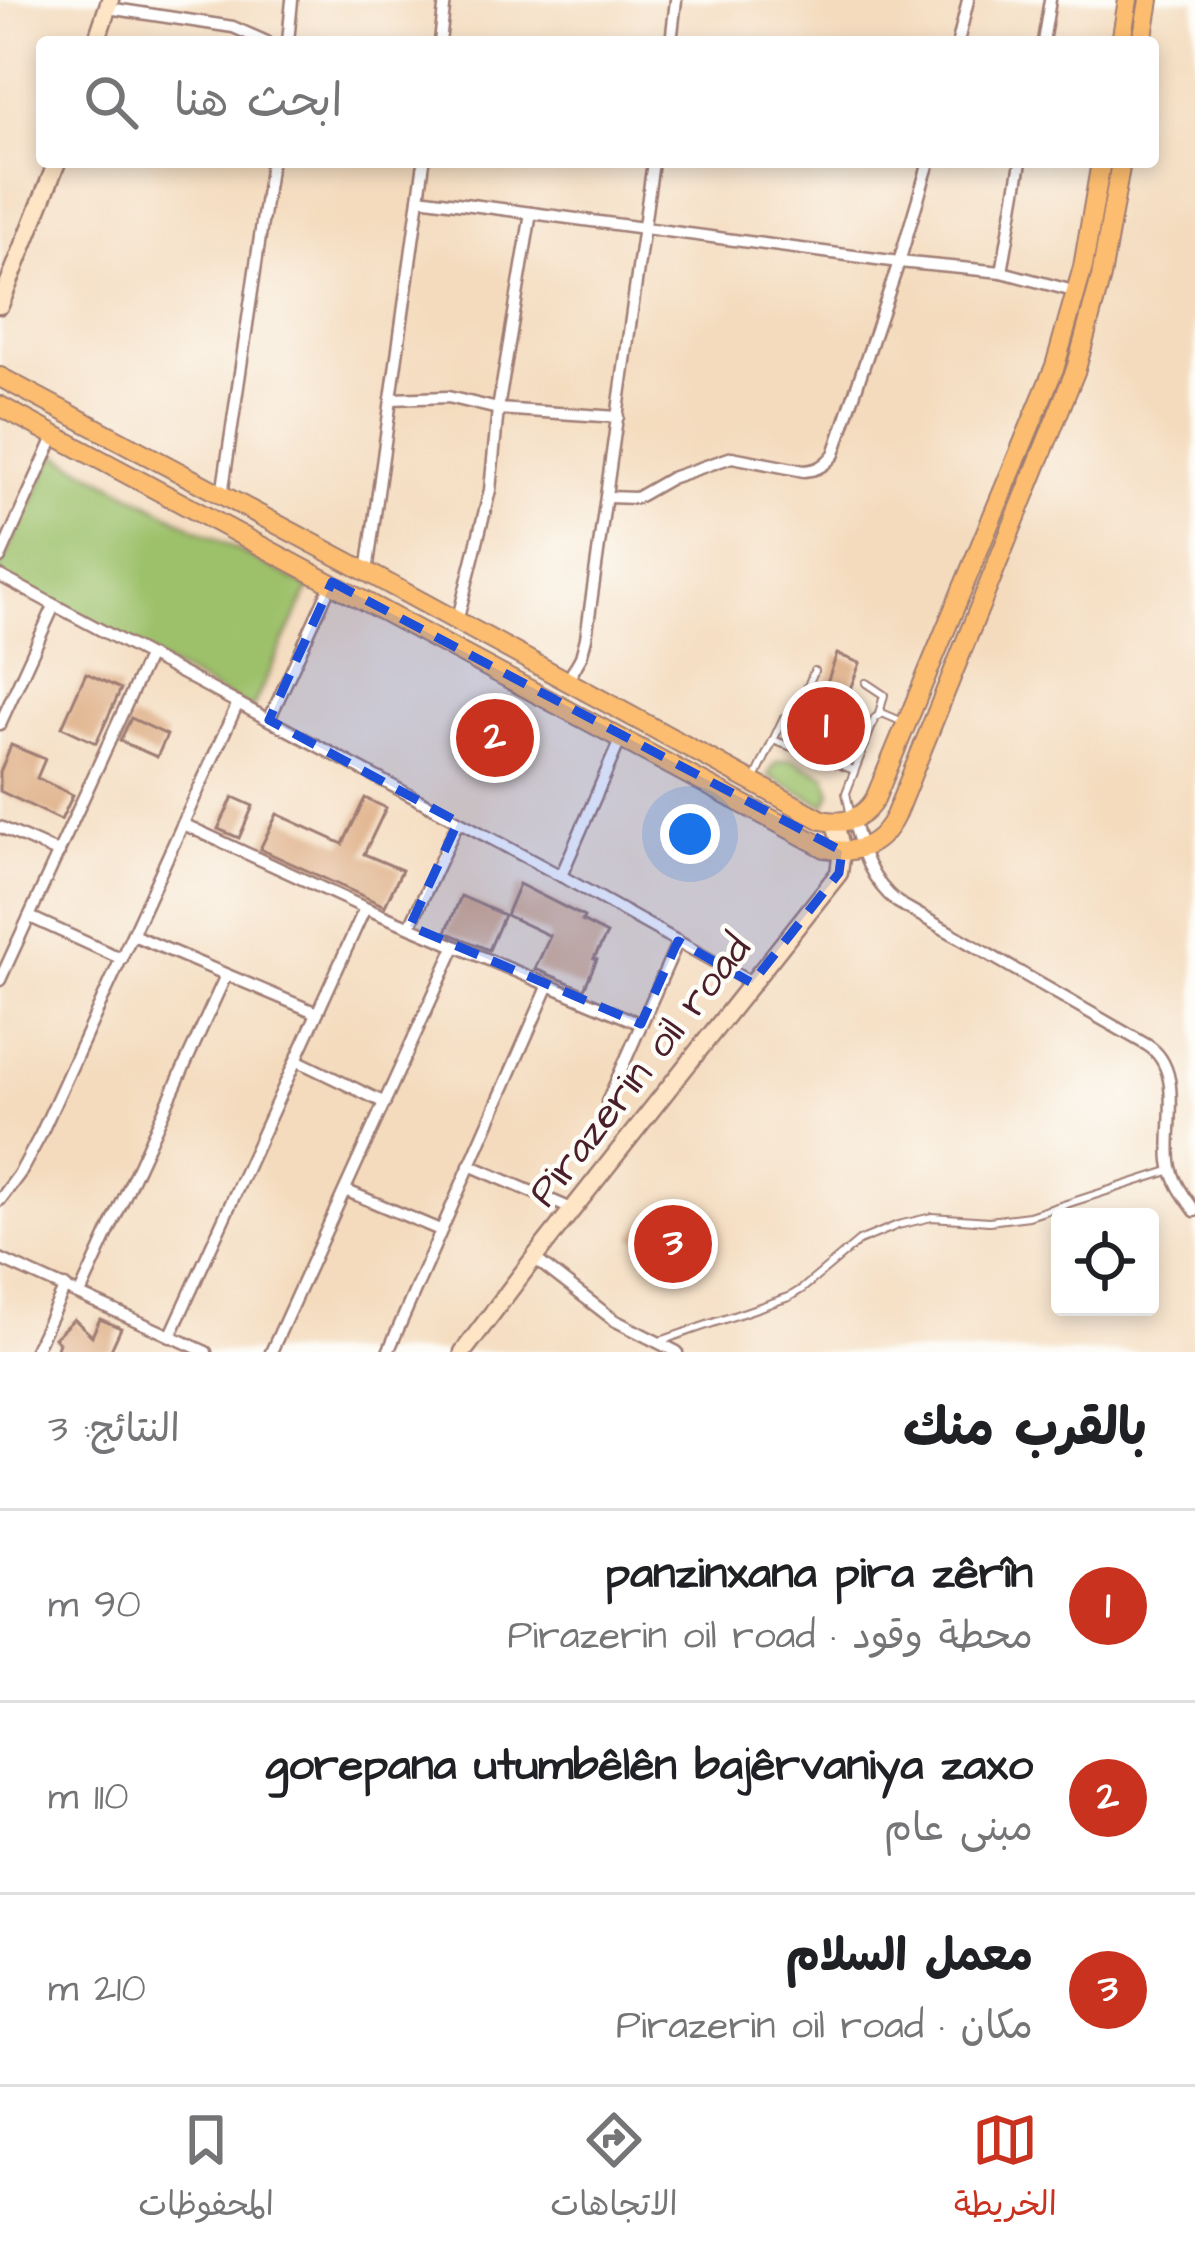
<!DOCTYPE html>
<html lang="ar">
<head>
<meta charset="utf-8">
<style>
	:root { --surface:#fff; --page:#f2f2f2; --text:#202124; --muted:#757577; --line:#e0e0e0; --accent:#c8321e }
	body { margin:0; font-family:"Architects Daughter","Playpen Sans Arabic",sans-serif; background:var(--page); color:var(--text); direction:rtl }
	.controls { position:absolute; right:36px; bottom:36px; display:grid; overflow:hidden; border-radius:12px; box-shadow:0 6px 18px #0003 }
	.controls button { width:108px; height:108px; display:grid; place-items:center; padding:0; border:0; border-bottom:3px solid var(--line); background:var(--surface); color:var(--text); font:60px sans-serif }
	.you { position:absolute; left:690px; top:834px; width:42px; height:42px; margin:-30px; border:9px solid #fff; border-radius:50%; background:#1a73e8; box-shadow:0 0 0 18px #1a73e833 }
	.badge { display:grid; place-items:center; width:78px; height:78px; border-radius:50%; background:var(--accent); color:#fff; font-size:39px; font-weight:700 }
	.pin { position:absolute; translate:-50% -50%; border:6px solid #fff; box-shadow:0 3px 12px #0006 }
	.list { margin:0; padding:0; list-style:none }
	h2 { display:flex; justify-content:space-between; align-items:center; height:156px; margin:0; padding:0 48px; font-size:51px }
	h2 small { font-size:39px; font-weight:400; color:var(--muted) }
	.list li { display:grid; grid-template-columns:78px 1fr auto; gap:36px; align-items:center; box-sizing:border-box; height:192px; padding:0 48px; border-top:3px solid var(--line) }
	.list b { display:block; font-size:45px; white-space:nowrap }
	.list p { margin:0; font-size:39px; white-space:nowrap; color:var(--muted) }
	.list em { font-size:39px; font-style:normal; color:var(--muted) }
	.icon { flex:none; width:66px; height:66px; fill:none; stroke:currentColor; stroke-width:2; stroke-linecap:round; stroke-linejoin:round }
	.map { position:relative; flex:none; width:1195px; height:1352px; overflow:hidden; direction:ltr }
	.search { position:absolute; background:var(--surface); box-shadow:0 6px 18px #0003; left:36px; right:36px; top:36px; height:132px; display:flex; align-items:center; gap:30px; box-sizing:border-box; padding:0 42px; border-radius:12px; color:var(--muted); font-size:45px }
	.sheet { height:732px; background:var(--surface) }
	nav { display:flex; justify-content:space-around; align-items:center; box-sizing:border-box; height:168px; border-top:3px solid var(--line); background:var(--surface); font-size:33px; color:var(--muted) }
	nav a { display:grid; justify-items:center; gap:6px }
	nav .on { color:var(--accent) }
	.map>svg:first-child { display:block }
	.green { fill:#9dc16b; stroke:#74704b; stroke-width:3 }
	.building { fill:#dba679 }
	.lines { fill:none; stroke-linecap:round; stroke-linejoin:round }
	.lane-casing { stroke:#9f7d74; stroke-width:10 }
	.street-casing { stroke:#9f7d74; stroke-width:15 }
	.secondary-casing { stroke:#9f7d74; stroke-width:21 }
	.primary-casing { stroke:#9f7d74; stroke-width:22 }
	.lane { stroke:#fff; stroke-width:6 }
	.street { stroke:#fff; stroke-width:10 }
	.secondary { stroke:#fee5c5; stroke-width:16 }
	.primary { stroke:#fcbd6f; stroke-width:18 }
	.marked { fill:#1d4ed8; fill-opacity:0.2; stroke:#1d4ed8; stroke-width:9; stroke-dasharray:24 15; stroke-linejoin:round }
	.labels { text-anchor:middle; stroke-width:9; stroke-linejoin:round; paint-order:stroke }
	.street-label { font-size:42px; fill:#4a1f2b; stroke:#fdfcf7 }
</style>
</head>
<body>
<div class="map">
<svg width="1195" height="1352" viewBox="0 0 1195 1352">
	<rect width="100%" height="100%" fill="#fdfcf7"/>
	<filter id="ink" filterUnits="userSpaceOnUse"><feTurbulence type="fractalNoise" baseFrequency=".00833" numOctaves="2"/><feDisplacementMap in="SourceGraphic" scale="24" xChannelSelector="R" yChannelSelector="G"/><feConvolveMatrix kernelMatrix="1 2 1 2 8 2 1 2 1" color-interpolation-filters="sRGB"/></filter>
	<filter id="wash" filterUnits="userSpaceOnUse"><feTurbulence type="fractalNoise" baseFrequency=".004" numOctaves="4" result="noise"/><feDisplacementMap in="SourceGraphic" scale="48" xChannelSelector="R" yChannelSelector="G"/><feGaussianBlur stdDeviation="2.7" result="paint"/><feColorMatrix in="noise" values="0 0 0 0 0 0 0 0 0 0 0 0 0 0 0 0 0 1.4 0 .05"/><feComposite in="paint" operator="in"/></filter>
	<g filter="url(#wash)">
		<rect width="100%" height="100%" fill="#f4dbbe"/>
		<!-- green -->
		<g class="green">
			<polygon points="55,454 309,588 252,709 0,578 0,567"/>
			<polygon points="792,759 826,776 831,793 825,805 768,776 776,762"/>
		</g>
		<g id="blocks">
			<!-- building -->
			<g class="building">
				<polygon points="837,654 860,663 847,697 852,698 841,728 834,729 831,734 835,742 831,754 799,741 803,730 812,727 813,721 808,716 819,686 825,688"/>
				<polygon points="86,673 121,689 96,743 62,727"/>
				<polygon points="131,718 167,735 157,757 120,741"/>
				<polygon points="11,745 45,759 37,778 73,795 61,820 0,791 0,772"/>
				<polygon points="233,797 253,806 239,838 218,829"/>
				<polygon points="365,798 386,808 364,854 402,870 385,906 260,849 277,814 343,844"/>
				<polygon points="519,884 584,917 582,921 607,934 594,958 597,959 584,989 535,969 550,936 506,915"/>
				<polygon points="461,896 504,915 489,950 446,932"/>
				<polygon points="650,1213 712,1252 699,1273 632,1237"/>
				<polygon points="74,1319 92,1336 100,1319 121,1328 110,1352 56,1352 59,1343 54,1338"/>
			</g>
		</g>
	</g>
	<g filter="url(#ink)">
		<use href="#blocks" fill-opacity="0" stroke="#9f7d74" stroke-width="3"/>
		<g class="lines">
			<!-- lane casing -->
			<g class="lane-casing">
				<g id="lane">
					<polyline points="866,683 884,695 879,714"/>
					<polyline points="795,718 814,671"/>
					<polyline points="838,735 865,745"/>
					<polyline points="773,740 854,770"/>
					<polyline points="754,781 783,719 790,717 806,723"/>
					<polyline points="851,816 846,793 875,718 882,713 903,722"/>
					<polyline points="660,1341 789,1297 802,1289 859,1241 898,1225 932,1217 989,1221 1029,1216 1172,1170"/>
				</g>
			</g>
			<!-- street casing -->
			<g class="street-casing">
				<g id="street">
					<polyline points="108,8 233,27 267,42"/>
					<polyline points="288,42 292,0"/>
					<polyline points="440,42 445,0"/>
					<polyline points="671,42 676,0"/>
					<polyline points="958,42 968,0"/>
					<polyline points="1043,42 1050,0"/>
					<polyline points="419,198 424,162"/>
					<polyline points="1002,272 1021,162"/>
					<polyline points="391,399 448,397 498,409 618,417"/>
					<polyline points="222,495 271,162"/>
					<path d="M 607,497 L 636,498 L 671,478 L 732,457 L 804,471 C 818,470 825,465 834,454 L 899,262 L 929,162"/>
					<polyline points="0,558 55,435"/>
					<polyline points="367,572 419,198 899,262 1002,272 1077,292"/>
					<polyline points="0,576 561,876 752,983"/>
					<polyline points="457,622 490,490 498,409 531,213"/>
					<polyline points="567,682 581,657 586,638 653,162"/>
					<polyline points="269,720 332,582"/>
					<polyline points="0,724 54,606"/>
					<path d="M 853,820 C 862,852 870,880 897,902 L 1147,1045 C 1184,1068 1166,1124 1170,1161 C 1172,1180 1184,1196 1195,1211"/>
					<polyline points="183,824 365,908 641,1024"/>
					<polyline points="0,827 59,853"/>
					<polyline points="561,876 621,738"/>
					<polyline points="30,917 122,959"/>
					<polyline points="410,926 458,822"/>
					<polyline points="133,935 317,1013"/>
					<polyline points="0,980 148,657"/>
					<polyline points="296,1060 385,1103"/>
					<polyline points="607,1102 678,941"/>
					<polyline points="469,1165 574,1210"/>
					<polyline points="347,1191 440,1230"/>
					<polyline points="0,1200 20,1173 40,1136 238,703"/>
					<polyline points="534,1258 614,1320 677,1352"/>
					<polyline points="0,1259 206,1352"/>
					<polyline points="80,1294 226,975"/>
					<polyline points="170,1337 365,908"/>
					<polyline points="34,1352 65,1287"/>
					<polyline points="271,1352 455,947"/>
					<polyline points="388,1352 548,987"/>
				</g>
			</g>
			<!-- secondary casing -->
			<g class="secondary-casing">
				<g id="secondary">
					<polyline points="96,42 110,0"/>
					<polyline points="0,305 57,162"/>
					<polyline points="463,1352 534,1258 839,873 842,851 835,823"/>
				</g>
			</g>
			<!-- primary casing -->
			<g class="primary-casing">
				<g id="primary">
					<polyline points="1121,42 1128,0"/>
					<polyline points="1142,42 1149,0"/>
					<path d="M 0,377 L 367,572 L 822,820 C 845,825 863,819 875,799 L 1055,366 L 1083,267 L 1101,162"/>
					<path d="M 0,406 L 825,848 C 856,856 881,845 895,816 L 1076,369 L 1101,277 L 1121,162"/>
				</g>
			</g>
			<!-- lane -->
			<use href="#lane" class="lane"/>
			<!-- street -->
			<use href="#street" class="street"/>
			<!-- secondary -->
			<use href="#secondary" class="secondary"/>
			<!-- primary -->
			<use href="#primary" class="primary"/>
		</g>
	</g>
	<!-- marked area -->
	<path class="marked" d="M 332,582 L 842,851 L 839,873 L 752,983 L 678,941 L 641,1024 L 410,926 L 458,822 L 269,720 Z"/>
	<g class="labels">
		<!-- street labels -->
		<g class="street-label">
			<text transform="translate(638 1069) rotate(-52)" y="15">Pirazerin oil road</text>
		</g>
	</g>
</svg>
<div class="controls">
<button><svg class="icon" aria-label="locate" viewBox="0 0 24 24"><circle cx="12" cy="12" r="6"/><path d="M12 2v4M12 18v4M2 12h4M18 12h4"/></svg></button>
</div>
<div class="you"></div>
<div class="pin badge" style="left:826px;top:726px">1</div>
<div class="pin badge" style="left:495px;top:738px">2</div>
<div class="pin badge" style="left:673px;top:1244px">3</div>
<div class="search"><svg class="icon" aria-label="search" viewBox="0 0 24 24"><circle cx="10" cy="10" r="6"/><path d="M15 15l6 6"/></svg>ابحث هنا</div>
</div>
<section class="sheet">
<h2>بالقرب منك<small>النتائج: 3</small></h2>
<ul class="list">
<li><span class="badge">1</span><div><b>panzinxana pira zêrîn</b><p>محطة وقود · Pirazerin oil road</p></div><em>90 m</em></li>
<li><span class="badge">2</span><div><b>gorepana utumbêlên bajêrvaniya zaxo</b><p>مبنى عام</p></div><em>110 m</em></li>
<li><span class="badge">3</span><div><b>معمل السلام</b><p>مكان · Pirazerin oil road</p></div><em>210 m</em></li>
</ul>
</section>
<nav>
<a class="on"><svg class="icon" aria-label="map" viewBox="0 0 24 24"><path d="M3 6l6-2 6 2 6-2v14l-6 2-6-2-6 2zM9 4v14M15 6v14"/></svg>الخريطة</a>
<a><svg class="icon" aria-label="directions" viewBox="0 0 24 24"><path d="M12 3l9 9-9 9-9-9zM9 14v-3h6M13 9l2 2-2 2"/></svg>الاتجاهات</a>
<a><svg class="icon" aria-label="saved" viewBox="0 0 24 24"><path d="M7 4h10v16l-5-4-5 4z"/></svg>المحفوظات</a>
</nav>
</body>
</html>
